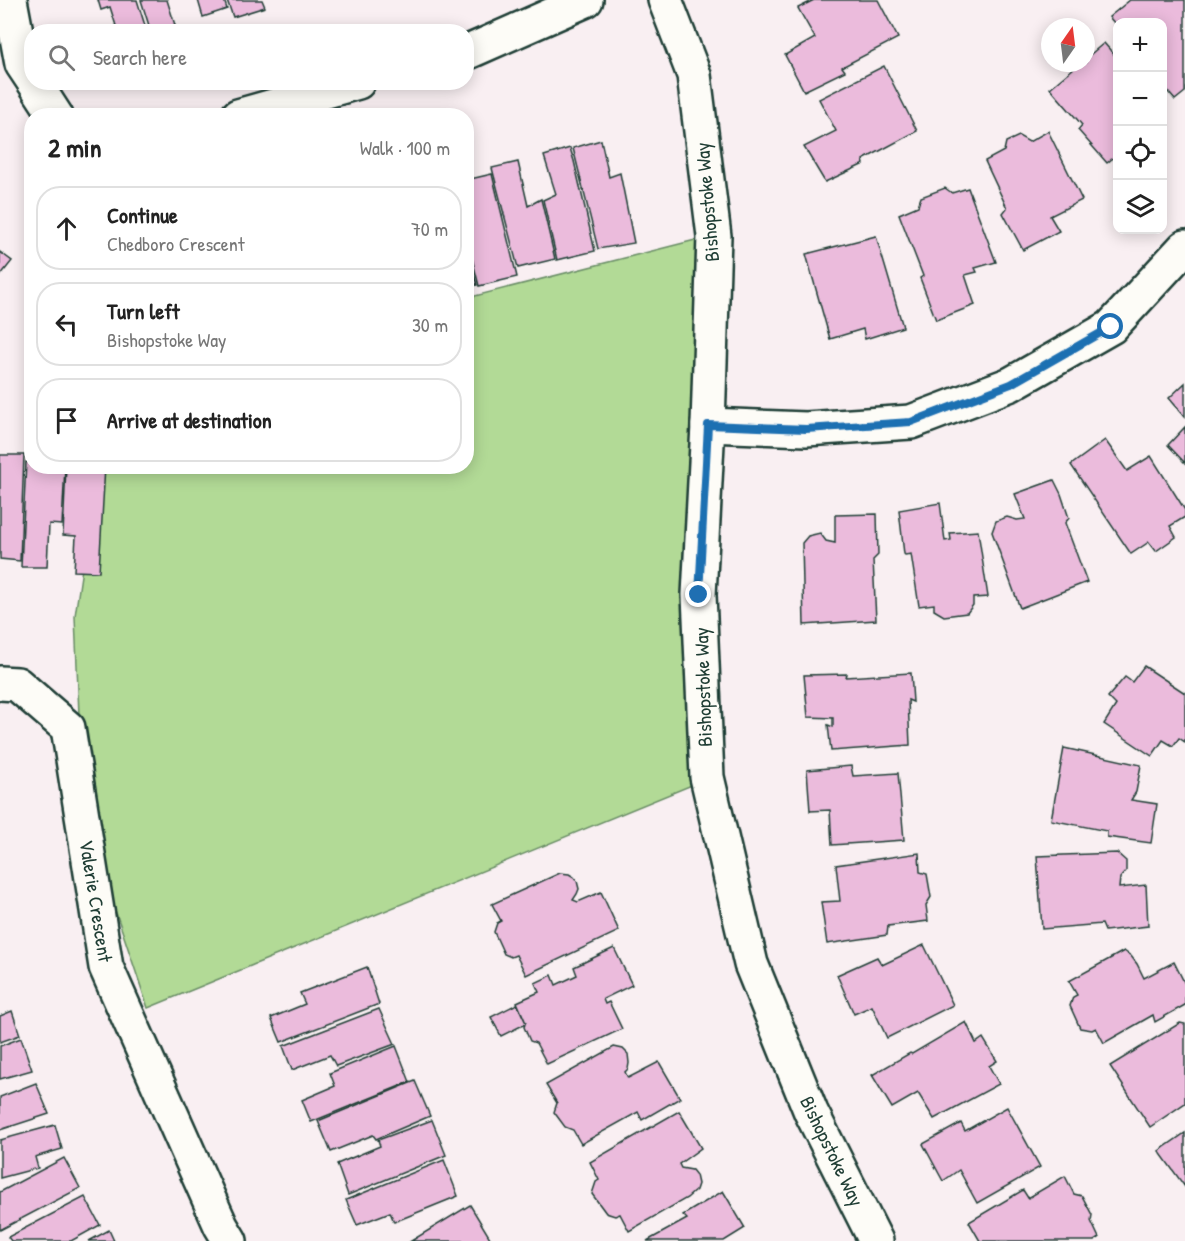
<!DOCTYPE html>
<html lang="en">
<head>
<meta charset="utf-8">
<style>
	:root { --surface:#fff; --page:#f2f2f2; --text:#222; --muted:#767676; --line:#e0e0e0 }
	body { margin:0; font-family:"Patrick Hand",sans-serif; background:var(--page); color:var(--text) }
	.controls { position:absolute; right:18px; top:18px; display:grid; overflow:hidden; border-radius:12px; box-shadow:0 3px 15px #0003 }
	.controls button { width:54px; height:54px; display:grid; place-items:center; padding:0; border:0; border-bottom:2px solid var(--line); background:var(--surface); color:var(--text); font:30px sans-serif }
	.compass { position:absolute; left:1041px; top:18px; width:54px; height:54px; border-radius:50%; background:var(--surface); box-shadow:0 3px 15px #0003; rotate:14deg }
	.stop { position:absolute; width:18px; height:18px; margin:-14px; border:4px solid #1f6fb2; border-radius:50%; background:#fff }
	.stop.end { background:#1f6fb2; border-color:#fff; box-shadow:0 2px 6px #0008 }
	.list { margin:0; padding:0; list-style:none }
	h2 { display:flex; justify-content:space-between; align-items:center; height:78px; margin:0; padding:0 24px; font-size:26px }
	h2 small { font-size:20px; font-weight:400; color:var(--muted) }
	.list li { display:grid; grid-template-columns:39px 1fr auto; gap:18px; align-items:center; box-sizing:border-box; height:84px; margin:0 12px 12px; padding:0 12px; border:2px solid var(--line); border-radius:24px }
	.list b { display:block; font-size:22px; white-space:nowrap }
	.list p { margin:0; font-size:20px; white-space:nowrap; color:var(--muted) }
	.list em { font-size:20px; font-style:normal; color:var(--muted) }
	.icon { flex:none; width:33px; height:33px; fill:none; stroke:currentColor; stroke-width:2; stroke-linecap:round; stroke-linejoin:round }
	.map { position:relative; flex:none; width:1185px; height:1241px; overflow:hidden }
	.search { position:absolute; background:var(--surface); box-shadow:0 3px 15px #0003; left:24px; top:24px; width:450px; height:66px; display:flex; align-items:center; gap:15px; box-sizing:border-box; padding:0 21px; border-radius:24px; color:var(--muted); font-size:22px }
	.panel { position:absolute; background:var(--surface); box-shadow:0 3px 15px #0003; left:24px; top:108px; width:450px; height:366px; border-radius:24px }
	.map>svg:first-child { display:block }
	.green { fill:#b2da96; stroke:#688c65; stroke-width:1.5 }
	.building { fill:#ebbbdc; stroke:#1f3d34; stroke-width:1.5 }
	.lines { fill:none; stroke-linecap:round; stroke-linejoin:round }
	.minor-casing { stroke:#1f3d34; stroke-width:38 }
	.minor { stroke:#fdfcf7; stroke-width:33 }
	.route { stroke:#1f6fb2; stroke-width:8 }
	.labels { text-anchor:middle; stroke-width:4.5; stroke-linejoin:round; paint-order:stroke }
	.street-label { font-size:20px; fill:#1f3d34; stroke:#fdfcf7 }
</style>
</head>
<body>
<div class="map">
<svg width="1185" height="1241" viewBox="0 0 1185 1241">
	<rect width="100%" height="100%" fill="#f9eff2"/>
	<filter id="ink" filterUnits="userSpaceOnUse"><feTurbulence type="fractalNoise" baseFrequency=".0167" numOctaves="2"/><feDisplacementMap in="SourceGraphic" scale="12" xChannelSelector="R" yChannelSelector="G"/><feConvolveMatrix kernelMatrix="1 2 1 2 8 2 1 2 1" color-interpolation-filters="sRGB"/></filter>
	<g filter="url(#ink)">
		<!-- green -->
		<polygon class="green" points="715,235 709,778 148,1008 83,814 75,616 97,467 466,466 467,298"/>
		<!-- building -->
		<g class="building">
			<polygon points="98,0 137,0 147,32 118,32 110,7 101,10"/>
			<polygon points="141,0 167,0 175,25 156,32 151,32"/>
			<polygon points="198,0 224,0 227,9 203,17"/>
			<polygon points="227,0 262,0 265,7 233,17"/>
			<polygon points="814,0 878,0 898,38 842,67 845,71 804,91 785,55 815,38 798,8"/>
			<polygon points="1130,0 1185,0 1185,92 1175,100 1162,85 1162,22 1118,22 1118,27 1109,17"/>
			<polygon points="1104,43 1118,59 1118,111 1116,112 1118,113 1118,154 1107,163 1078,130 1082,125 1050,88 1080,63 1086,63 1086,58"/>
			<polygon points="884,66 917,131 863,160 864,164 825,182 804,147 836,131 819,99"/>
			<polygon points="1048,131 1082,200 1050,216 1059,231 1023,250 1003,213 1007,208 985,161 1004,151 1006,142 1019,136 1029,142"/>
			<polygon points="601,140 609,177 620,173 634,243 598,249 573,148"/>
			<polygon points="570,148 574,161 595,251 557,260 543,200 556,194 544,156"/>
			<polygon points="518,162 528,206 541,199 555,259 518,268 492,168"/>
			<polygon points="492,174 517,277 479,286 466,234 466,229 471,227 466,208 466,180"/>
			<polygon points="945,188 952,193 968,188 996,262 975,268 977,272 965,275 975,305 936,320 920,278 923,276 899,214 918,206 921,197"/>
			<polygon points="876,236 903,327 865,339 863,329 830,339 806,254"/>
			<polygon points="466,242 477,285 466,288"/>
			<polygon points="0,252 12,261 0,276"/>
			<polygon points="1185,383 1185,417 1169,398"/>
			<polygon points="1185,427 1185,463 1168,445"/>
			<polygon points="1105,440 1127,471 1151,456 1185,510 1185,517 1170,526 1176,537 1156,551 1149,542 1131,554 1071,465"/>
			<polygon points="0,455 24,455 20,561 0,559"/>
			<polygon points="26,462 32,462 32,466 65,466 62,525 49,524 47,567 21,567"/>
			<polygon points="66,466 105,466 99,572 74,571 76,536 63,535"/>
			<polygon points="1054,480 1061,494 1069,518 1065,523 1087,582 1020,608 992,532 996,521 1007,517 1017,520 1025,519 1015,494"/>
			<polygon points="940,503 945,541 951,540 950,533 978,531 988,597 973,598 973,605 967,613 944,616 934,610 934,604 919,606 911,554 905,555 904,554 899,510"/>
			<polygon points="877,514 878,555 873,560 876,620 804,625 802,543 808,536 820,533 826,541 835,543 835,515"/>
			<polygon points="1144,666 1185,693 1185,742 1179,738 1173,746 1163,740 1152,756 1104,724 1116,705 1108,697 1125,677 1132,682"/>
			<polygon points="911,673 913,702 908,700 910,745 831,751 828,725 833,727 833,718 808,717 804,675 847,674 846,677"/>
			<polygon points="1064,748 1141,765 1136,792 1131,800 1157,804 1151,843 1107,837 1107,831 1051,820"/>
			<polygon points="851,766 853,776 898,773 904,840 832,845 830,810 810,811 807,770"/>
			<polygon points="919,853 920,872 927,874 931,897 926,905 928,921 888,926 887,935 827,944 821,902 840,901 836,865"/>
			<polygon points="1117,853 1126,861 1126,871 1120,878 1119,888 1146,885 1148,926 1105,931 1102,924 1042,929 1037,856"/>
			<polygon points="560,873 569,874 574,877 577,881 579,889 577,894 573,900 578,902 601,892 619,931 526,975 516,955 511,957 504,954 494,932 497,923 501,921 492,904"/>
			<polygon points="924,945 953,1005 887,1038 872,1006 854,1014 837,975 877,957 882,965"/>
			<polygon points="614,948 632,985 603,999 605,1004 609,1002 622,1029 547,1064 536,1043 530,1041 524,1027 525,1024 501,1036 491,1017 517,1004 526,1023 517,1002 539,992 535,983 552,975 556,985 577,975 574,967"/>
			<polygon points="1124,951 1131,956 1137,964 1144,978 1174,962 1185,984 1185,1005 1155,1022 1153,1015 1104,1043 1096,1028 1092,1030 1080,1028 1070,1006 1073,997 1077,995 1069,981"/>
			<polygon points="367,967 379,1004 281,1042 271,1018 305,1004 300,993"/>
			<polygon points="379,1009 395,1044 336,1066 330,1055 292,1070 283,1046"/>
			<polygon points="12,1011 20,1035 0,1042 0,1016"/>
			<polygon points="966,1022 976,1043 983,1038 997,1061 989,1066 999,1084 934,1119 918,1093 892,1108 872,1075 910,1053 912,1054"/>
			<polygon points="1180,1023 1185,1024 1185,1103 1150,1127 1110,1066"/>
			<polygon points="21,1038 32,1070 0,1079 0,1046"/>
			<polygon points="396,1046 410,1082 311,1122 302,1100 335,1086 330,1073"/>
			<polygon points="614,1047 623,1049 628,1054 629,1063 628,1069 625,1072 628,1078 659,1062 680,1098 642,1120 638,1112 581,1144 573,1130 565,1127 554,1112 557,1103 546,1085"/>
			<polygon points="415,1081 430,1116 376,1139 373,1135 331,1152 318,1121"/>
			<polygon points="36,1083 49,1114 0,1130 0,1097"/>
			<polygon points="1007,1107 1040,1167 977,1203 959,1170 943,1181 923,1144 961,1123 965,1131"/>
			<polygon points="679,1111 701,1148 679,1164 681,1168 692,1170 696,1175 698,1184 696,1190 687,1198 629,1231 620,1214 615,1216 606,1213 592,1194 596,1182 599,1180 590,1162"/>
			<polygon points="432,1120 446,1155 348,1195 337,1164 380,1146 378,1140"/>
			<polygon points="55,1125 62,1149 35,1157 38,1168 0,1178 0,1140"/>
			<polygon points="1185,1133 1185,1187 1159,1151"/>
			<polygon points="64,1158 80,1188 0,1230 0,1192"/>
			<polygon points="444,1160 458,1196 394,1222 390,1212 357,1225 346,1200"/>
			<polygon points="1065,1176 1074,1194 1082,1196 1092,1215 1091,1221 1099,1238 1094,1241 980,1241 969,1222 1023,1190 1028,1198"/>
			<polygon points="723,1191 745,1228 724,1241 647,1241 687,1219 683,1215"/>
			<polygon points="85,1197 100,1225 71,1241 11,1241 8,1237"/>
			<polygon points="470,1205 490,1238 486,1241 411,1241"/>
			<polygon points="109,1230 114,1241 89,1241"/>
		</g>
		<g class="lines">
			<!-- minor casing -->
			<g class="minor-casing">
				<g id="minor">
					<polyline points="10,0 22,64 32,79"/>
					<polyline points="665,0 694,75 714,236 708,425 699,595 707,777 751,964 811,1112 876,1241"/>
					<polyline points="466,53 586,0"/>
					<polyline points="34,82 56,116"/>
					<polyline points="238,116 358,82"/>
					<polyline points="708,425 806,429 911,422 1011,384 1111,327 1185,247"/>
					<polyline points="0,683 17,684 68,728 106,967 221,1226 230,1241"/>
				</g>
			</g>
			<!-- minor -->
			<use href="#minor" class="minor"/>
		</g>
	</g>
	<g class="lines" filter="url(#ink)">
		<!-- route -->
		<polyline class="route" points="699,595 708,425 806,429 911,422 1011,384 1111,327"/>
	</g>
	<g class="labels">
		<!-- street labels -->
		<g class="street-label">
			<text transform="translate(707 202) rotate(-95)" y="7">Bishopstoke Way</text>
			<text transform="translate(703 687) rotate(-92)" y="7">Bishopstoke Way</text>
			<text transform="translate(96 901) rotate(81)" y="7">Valerie Crescent</text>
			<text transform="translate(832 1151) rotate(64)" y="7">Bishopstoke Way</text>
		</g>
	</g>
</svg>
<div class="controls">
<button>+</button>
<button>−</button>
<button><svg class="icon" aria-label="locate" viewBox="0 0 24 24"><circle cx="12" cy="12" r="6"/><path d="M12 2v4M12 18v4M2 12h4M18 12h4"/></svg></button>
<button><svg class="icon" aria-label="layers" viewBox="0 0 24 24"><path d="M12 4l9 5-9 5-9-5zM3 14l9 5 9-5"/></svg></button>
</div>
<svg class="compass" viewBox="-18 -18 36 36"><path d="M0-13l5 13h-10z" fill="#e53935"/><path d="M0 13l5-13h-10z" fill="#767676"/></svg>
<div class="stop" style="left:1111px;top:327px"></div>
<div class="stop end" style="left:699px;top:595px"></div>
<div class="search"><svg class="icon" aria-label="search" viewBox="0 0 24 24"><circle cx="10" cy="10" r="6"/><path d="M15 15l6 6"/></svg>Search here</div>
<section class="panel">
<h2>2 min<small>Walk · 100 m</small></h2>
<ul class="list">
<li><svg class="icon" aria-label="ahead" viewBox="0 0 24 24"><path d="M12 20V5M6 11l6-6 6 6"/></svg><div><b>Continue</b><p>Chedboro Crescent</p></div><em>70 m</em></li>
<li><svg class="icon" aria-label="left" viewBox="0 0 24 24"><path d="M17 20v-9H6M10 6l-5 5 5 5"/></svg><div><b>Turn left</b><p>Bishopstoke Way</p></div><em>30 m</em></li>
<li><svg class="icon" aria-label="arrive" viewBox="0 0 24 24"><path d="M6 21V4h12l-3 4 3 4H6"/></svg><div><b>Arrive at destination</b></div></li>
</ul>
</section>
</div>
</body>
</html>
